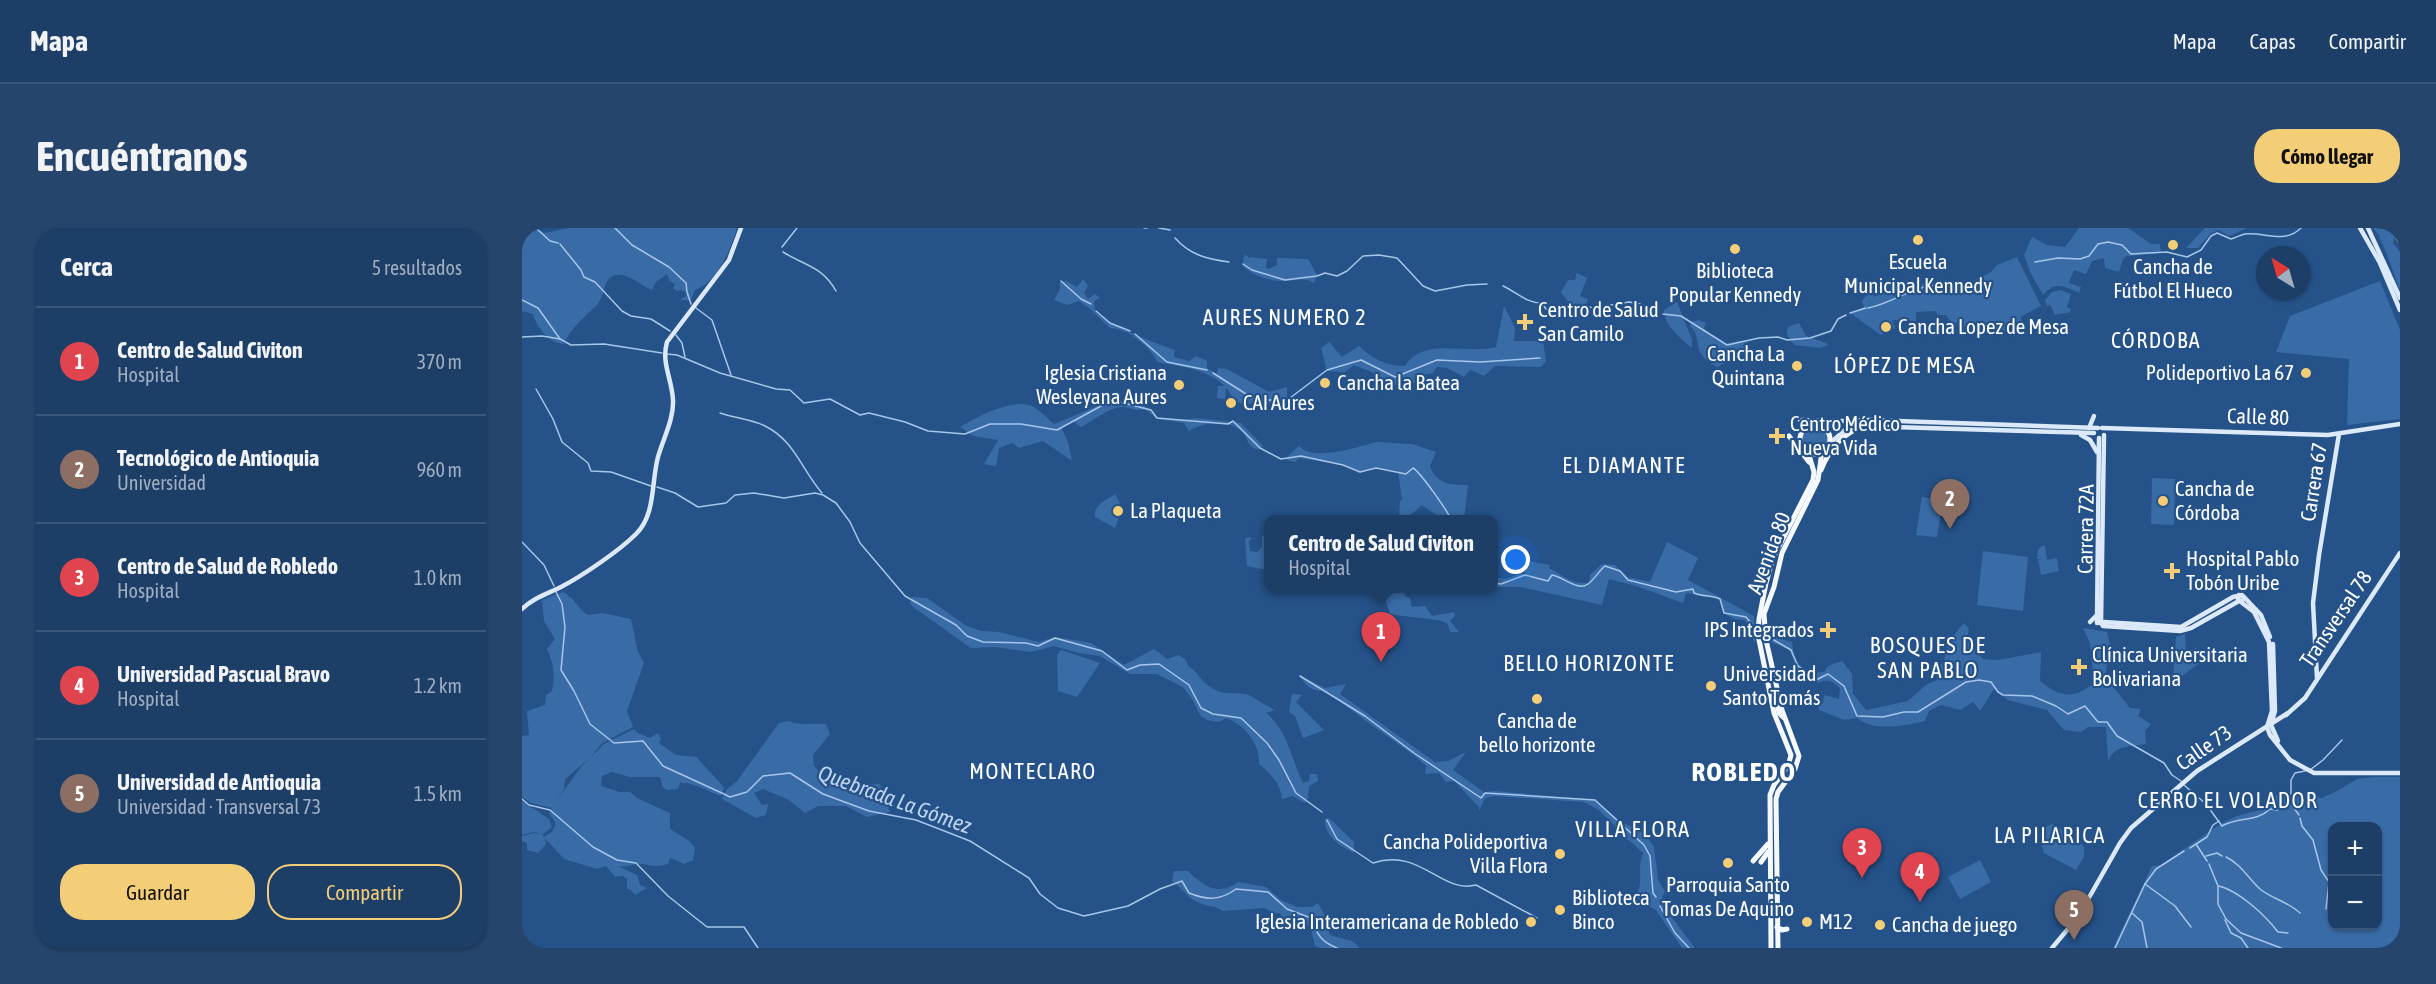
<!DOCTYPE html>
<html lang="es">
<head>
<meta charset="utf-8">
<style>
	:root { --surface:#1c3e67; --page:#25456d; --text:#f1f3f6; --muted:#a0aec0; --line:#3a577b; --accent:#f3ce76 }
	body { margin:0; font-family:"Asap Condensed",sans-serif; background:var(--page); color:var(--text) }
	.controls { position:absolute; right:18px; bottom:18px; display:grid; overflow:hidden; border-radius:12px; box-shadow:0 2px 4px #0004 }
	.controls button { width:54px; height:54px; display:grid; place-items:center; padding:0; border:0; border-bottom:2px solid var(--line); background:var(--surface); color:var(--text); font:30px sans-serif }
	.compass { position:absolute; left:1734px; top:18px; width:54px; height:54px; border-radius:50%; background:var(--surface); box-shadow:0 2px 4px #0004; rotate:323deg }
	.you { position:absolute; left:994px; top:332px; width:21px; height:21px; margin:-15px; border:4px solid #fff; border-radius:50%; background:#1a73e8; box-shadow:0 0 0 9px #1a73e833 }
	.badge { display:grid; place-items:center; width:39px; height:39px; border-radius:50%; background:var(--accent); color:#fff; font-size:20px; font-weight:700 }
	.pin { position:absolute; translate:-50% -50px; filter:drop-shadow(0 2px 3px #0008) }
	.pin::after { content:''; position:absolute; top:32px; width:21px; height:18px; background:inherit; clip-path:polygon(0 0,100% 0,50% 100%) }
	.popup { position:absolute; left:742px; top:287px; width:234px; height:78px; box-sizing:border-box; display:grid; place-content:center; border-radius:12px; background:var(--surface); filter:drop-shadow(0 2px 4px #0005); font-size:20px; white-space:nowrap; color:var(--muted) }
	.popup b { font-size:22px; color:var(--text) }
	.popup::after { content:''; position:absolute; left:50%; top:100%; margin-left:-12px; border:12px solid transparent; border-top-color:var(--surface) }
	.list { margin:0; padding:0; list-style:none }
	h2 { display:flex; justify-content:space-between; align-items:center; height:78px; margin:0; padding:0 24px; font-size:26px }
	h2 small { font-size:20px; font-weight:400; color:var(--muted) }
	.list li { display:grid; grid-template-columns:39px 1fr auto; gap:18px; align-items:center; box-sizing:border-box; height:108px; padding:0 24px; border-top:2px solid var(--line) }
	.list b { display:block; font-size:22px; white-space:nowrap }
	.list p { margin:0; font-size:20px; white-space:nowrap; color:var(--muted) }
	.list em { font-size:20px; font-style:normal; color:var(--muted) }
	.actions { display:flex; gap:12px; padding:18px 24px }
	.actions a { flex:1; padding:14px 0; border:2px solid var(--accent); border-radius:24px; text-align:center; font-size:21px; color:var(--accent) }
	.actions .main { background:var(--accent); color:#111 }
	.map { position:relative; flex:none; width:1878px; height:720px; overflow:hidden; border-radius:24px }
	header { display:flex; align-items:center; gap:36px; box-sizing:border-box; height:84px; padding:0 30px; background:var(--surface); border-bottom:2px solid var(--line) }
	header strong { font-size:28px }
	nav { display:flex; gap:33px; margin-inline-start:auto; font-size:21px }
	.intro { display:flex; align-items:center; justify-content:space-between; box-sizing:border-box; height:144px; padding:0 36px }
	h1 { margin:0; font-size:42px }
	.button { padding:15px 27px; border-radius:24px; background:var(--accent); color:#111; font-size:21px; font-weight:700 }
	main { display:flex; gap:36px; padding:0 36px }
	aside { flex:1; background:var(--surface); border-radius:24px; box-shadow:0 2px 4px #0004 }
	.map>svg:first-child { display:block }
	.green { fill:#396ca6; fill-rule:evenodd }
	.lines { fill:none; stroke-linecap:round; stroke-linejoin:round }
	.stream { stroke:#a6c6ea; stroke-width:1.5 }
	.secondary { stroke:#dce9f8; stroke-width:4.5 }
	.primary { stroke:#f5f9fe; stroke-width:5 }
	.poi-dot { fill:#f3ce76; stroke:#255289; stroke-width:2 }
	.labels { text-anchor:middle; stroke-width:4.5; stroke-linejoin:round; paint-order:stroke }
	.poi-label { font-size:21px; fill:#fff; stroke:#255289; text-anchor:start }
	.street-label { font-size:21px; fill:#fff; stroke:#255289 }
	.neighbourhood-label { font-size:22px; letter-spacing:1.5px; fill:#fff; stroke:#255289 }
	.water-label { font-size:22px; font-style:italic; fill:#bed5f1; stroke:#255289 }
	.district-label { font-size:27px; font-weight:bold; letter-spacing:1.5px; fill:#fff; stroke:#255289 }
</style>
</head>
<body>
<header>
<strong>Mapa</strong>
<nav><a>Mapa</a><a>Capas</a><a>Compartir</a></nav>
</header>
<div class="intro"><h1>Encuéntranos</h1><a class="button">Cómo llegar</a></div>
<main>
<aside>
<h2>Cerca<small>5 resultados</small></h2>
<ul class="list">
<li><span class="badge" style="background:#e0444e">1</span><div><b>Centro de Salud Civiton</b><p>Hospital</p></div><em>370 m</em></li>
<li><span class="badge" style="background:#8d6e63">2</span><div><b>Tecnológico de Antioquia</b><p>Universidad</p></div><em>960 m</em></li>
<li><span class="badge" style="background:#e0444e">3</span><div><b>Centro de Salud de Robledo</b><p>Hospital</p></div><em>1.0 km</em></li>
<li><span class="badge" style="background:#e0444e">4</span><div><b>Universidad Pascual Bravo</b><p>Hospital</p></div><em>1.2 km</em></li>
<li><span class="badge" style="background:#8d6e63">5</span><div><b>Universidad de Antioquia</b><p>Universidad · Transversal 73</p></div><em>1.5 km</em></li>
</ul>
<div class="actions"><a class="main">Guardar</a><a>Compartir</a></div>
</aside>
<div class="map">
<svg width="1878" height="720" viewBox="0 0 1878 720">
	<rect width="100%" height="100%" fill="#255289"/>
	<!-- green -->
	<g class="green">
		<path d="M 0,0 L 10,0 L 23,5 L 47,0 L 215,0 C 208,23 196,53 173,62 L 169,72 L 159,72 L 161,69 L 163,70 L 164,64 L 158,62 L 155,63 L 151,60 L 153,56 L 148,53 L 145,46 L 134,54 L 130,62 C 120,58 111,49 100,47 C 80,44 84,68 75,77 C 59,92 53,96 41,116 C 26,114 15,100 11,86 L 0,83 Z"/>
		<path d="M 1557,0 L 1606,0 L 1629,16 L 1638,16 L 1639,25 L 1605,28 L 1601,31 L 1597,44 L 1583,40 L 1582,30 L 1570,33 L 1564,46 L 1552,42 L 1547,55 L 1559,59 L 1557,65 C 1542,58 1533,53 1521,67 L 1508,44 L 1502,27 L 1510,9 L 1525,17 L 1543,19 Z"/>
		<polygon points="1683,0 1725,0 1707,8 1697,2 1689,5 1676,20 1664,20"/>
		<path d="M 1851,0 L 1869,1 L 1873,9 L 1871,15 L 1878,24 L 1878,62 C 1871,44 1866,26 1857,9 L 1858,8 Z"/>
		<path d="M 722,27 L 726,28 L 726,31 L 727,29 L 745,31 L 744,40 L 747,41 L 755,37 L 755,30 L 786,31 L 795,47 L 792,55 C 783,49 774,52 764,53 C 750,54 731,48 721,38 Z"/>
		<polygon points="1495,29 1519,78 1498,89 1504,103 1460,102 1458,96 1454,95 1444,100 1437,94 1430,96 1424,87 1416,87 1413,83 1394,84 1394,93 1370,92 1373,100 1359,107 1328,85 1342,79 1340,73 1344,68 1350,65 1352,69 1369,60 1372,68 1391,58 1408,54 1435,57 1446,56 1469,44 1475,37"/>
		<polygon points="1055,45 1065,50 1058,68 1066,71 1064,77 1051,81 1039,64 1046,52 1053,52"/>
		<path d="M 561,51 L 566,58 L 562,65 L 566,71 L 573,66 L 578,70 L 572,73 L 573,84 C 597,102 625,112 653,122 L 652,129 L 667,133 L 674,128 L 685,133 L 685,140 L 695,146 L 696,140 L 705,141 L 747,164 L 765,159 L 765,170 L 769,174 L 721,176 L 713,173 L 704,159 L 703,171 L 695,170 L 696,158 L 703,158 C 686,141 658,139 636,134 C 627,119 607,100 588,100 L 567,80 L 557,73 L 545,77 L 532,72 L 538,61 L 538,54 L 544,53 L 555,59 Z"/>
		<polygon points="1858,53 1878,102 1878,191 1825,197 1827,131 1754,124 1768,88"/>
		<polygon points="1538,62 1549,66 1545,79 1549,81 1548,84 1533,87 1528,77 1525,78 1523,72 1530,64"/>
		<path d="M 1155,74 L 1170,112 L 1170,120 C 1159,111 1142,97 1142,82 Z"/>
		<path d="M 982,78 L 993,100 L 992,113 L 1021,113 L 1024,133 L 1019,139 L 973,138 L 962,148 L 948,142 L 942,149 L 925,140 L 915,139 L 911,145 L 902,147 L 888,158 L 862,156 L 850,144 L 832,137 L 823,144 L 805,143 L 799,120 L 807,114 L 820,129 L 837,118 C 850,131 865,138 883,138 C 902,108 945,127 974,119 Z"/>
		<path d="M 1176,92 L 1184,95 L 1182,100 L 1193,111 L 1203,116 C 1215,114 1229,106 1228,124 L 1217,125 L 1215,129 L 1195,139 C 1166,123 1183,113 1168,98 L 1169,94 Z"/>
		<path d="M 1277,95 L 1284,108 L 1304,115 L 1306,117 L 1297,120 L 1273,117 C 1267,111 1263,107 1266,99 Z"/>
		<path d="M 590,172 L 620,176 L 635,190 L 662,192 L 673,190 L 719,195 L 741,218 L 736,222 C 724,217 728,214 721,205 C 709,190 681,194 667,203 L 662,195 L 635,191 L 623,181 C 614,184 608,178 599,179 C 586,180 571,193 559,199 L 551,193 L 539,199 L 546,214 L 550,233 L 521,213 L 497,220 L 490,215 L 477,220 L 474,238 L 462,236 L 476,212 L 451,208 L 438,199 C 455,189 489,170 510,178 C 518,182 525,190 532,196 Z"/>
		<circle cx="1293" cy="210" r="13"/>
		<path d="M 854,214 L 890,216 L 914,224 L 908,238 C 914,257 930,257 946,257 L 942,291 L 920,291 L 900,277 L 884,291 L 877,291 L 878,273 L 880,272 L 876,243 L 854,240 L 838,244 L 821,237 L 777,230 L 773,234 L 765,232 L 766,228 L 777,218 C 790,234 837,219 854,214 Z"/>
		<polygon points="1630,250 1653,251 1652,297 1629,296"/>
		<path d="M 593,266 L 598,275 L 596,277 L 601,279 L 593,300 L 573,289 C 571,276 584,273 593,266 Z"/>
		<polygon points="1400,269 1421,272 1415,309 1394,307"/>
		<polygon points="746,307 746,342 725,338 723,310 730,309 727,314 728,323 735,324 740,319 740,308"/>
		<path d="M 1145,314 L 1176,330 L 1166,352 L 1232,388 L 1233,415 L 1223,392 L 1212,391 L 1202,385 L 1198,371 L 1194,369 L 1164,365 L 1161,375 L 1114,358 L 1087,351 L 1080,377 L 999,359 L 972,359 L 972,349 L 984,351 L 997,346 L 1003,346 L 1006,333 L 1028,337 L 1027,340 C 1043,348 1047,356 1067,355 L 1068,347 L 1080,336 L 1093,337 L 1106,349 L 1128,354 Z"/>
		<polygon points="1520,318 1523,318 1525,332 1535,330 1537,343 1519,347 1516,332 1520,331 1515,331 1516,322"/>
		<polygon points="1461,323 1506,329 1501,383 1455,377"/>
		<path d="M 860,361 L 880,361 L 884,369 L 888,370 L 890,379 L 903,378 L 910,388 L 932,384 L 933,388 L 928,393 L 937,404 L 928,404 L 926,396 C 918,390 881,389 868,386 Z"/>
		<path d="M 41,364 C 53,370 55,380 66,387 L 80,385 L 109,391 L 116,424 L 122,435 L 105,483 L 111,499 L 80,515 L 68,530 L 43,551 L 42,561 L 35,572 L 59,539 L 82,516 L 112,501 L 116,505 L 128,510 L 136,505 L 139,511 L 137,515 L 154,527 L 175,529 C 183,541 194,548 202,560 L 199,568 C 184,563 174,554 158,555 L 156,561 L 145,562 L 141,559 L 138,549 L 108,549 L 90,544 L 80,548 L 79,558 L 98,564 L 108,564 L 115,570 L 148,585 L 148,601 L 166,612 L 173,620 L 171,632 L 162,636 L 148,630 L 146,636 C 128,641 131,636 116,636 C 108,636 104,640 96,638 L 115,647 L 118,657 L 125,660 L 113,667 L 108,661 L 105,661 L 105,651 L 101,648 L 93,649 L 84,638 L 90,636 L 75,641 L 42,631 L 23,610 L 24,616 L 16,625 L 5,622 L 5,615 L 0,613 L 0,608 L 13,605 L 20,606 L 22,609 L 30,604 L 34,596 L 27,585 L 30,580 L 9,575 L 0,569 L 0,508 L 7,507 L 5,483 L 23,477 L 24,467 L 30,463 C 33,446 32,437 25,421 L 33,411 L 22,393 L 20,372 Z"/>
		<path d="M 390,369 L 405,370 L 443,397 L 459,403 L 477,404 L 517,414 L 533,409 L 569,415 L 602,437 L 632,421 L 645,431 L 657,427 L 664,432 L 666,438 C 678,445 678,455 694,462 C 704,467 713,464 723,466 C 730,467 745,479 753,482 L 744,485 C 766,502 769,531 781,555 L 787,553 L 788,546 L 795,546 L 796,553 L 787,558 L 786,570 L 783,575 L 771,568 L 760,571 C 759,556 748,545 737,536 C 738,516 723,497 704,490 L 697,494 L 685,492 L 678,487 L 670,471 L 661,459 L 635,446 L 608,446 L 578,428 L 556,425 L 532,418 L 509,424 L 473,419 L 449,420 L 391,379 L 388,375 Z"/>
		<path d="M 1442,395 L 1447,401 L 1445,411 L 1461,431 L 1476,432 L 1519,424 L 1518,453 C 1538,469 1551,472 1572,455 L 1568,415 L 1561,400 L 1585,404 L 1588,418 L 1583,449 L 1608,480 L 1619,481 L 1616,488 L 1629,496 L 1623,503 L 1624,516 C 1610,518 1591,517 1586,534 L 1584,499 L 1566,499 L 1559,504 L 1542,502 L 1525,482 L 1486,472 L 1472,461 L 1458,483 L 1451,474 L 1438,482 L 1419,477 L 1407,483 L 1403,493 C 1383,498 1352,504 1335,490 L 1322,492 L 1297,482 L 1296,477 L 1301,476 L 1302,467 L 1317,471 L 1318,460 C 1310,453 1306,450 1296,455 L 1274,440 L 1268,422 L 1249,414 L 1247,408 L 1270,414 L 1273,433 L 1288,445 L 1302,444 L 1306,438 L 1320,433 L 1330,446 L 1331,466 L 1344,482 L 1386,473 L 1405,456 L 1416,452 L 1414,442 L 1422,433 L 1426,414 Z"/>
		<polygon points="1663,406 1664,425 1674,420 1683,431 1653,453 1651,452 1654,409"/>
		<polygon points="539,422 578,435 555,469 536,463 535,427"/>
		<path d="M 778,448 L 803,460 L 824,456 L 818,466 L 913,534 L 926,533 L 944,524 L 931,542 L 963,565 L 972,563 L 1073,572 L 1101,595 L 1121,604 L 1132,619 L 1136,651 L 1143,664 L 1140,668 L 1142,679 L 1173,720 L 1160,720 L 1133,681 L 1121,676 L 1114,668 C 1123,650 1114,643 1121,625 L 1108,613 L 1095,606 L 1092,597 L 1077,582 L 1062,574 L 972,568 L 963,570 L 957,583 L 957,579 L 932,553 L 924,554 L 917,545 L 903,546 L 904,538 L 894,529 L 803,463 C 790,463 784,459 778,448 Z"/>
		<polygon points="770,466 780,467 774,474 802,502 781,510 773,488 767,484"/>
		<path d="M 266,493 C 278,498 291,495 304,496 L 308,506 L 291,527 L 292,538 L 311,558 L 358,556 L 368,584 L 345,589 L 324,578 L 296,578 L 283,585 L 267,572 L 241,561 L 232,565 L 240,577 L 246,576 L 244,587 L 234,590 L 200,571 L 205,561 L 215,553 L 257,495 Z"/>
		<path d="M 1852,549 L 1878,549 L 1878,720 L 1591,720 L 1630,638 L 1639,637 L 1700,595 L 1715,588 L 1738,582 L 1745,576 L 1749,568 L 1776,566 L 1800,570 L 1817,562 L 1835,551 ZM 1810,598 L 1856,598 L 1856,698 L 1810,698 Z"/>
		<polygon points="0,573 27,591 30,599 21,606 12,604 0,607"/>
		<path d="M 807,590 L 832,614 L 832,625 C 819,618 802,609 803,591 Z"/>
		<polygon points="1530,596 1555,612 1562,619 1562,629 1554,642 1522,625 1517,608 1519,601"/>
		<polygon points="1458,632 1469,654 1438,671 1426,649"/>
		<path d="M 652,643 L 666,643 C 681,658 696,669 716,654 L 744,659 L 759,672 L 775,679 L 790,679 L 796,675 L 802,686 L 808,707 L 830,713 L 838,720 L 798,720 L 793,718 L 789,701 L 780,691 L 770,696 L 762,693 L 758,685 L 751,685 L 743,680 L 701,683 C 692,677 682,678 673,673 C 664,668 659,659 650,653 Z"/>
	</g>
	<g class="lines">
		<!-- stream -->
		<g class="stream">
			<polyline points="14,0 28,13 36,15"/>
			<polyline points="93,0 110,17 147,39 164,55 165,64 169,76"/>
			<polyline points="622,0 625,0"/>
			<polyline points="637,0 648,2"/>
			<path d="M 653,10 C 668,27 685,31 707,34"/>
			<polyline points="38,16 59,42 62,49 73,54 100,83 109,88 129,91 148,103"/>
			<polyline points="260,19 275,0"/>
			<path d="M 261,24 C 283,38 300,38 314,63"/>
			<path d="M 1513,34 L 1536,30 L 1558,31 L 1567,28 L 1576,16 L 1586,14 L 1600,17 L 1609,26 L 1645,24 L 1665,29 L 1679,22 L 1689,8 L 1695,5 L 1709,11 C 1713,10 1718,7 1723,6 C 1743,4 1763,16 1779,0"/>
			<polyline points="721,36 730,42 763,52 795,48 803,45 815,48 825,43 841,28 857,27 875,30 901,58 913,63 945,57 965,56"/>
			<polyline points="539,53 559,71 569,76"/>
			<path d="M 981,58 C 996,65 1004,75 1020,75 L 1024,81 L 1051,81 L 1062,78 L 1072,80 L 1107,74 L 1118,76 L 1133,85"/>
			<polyline points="1420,58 1440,58 1460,53"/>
			<polyline points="0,72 16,80 38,111 49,117 82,116 140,125"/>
			<polyline points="174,80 190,92 209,147"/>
			<path d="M 1346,80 C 1372,75 1391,57 1418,57"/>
			<polyline points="574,83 588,95 608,103"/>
			<polyline points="1328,85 1344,80"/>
			<polyline points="1141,86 1159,88 1205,117 1237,110 1256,109 1265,112 1288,110 1309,103 1316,91 1324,87"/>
			<polyline points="613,106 645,134 685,142"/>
			<polyline points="154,107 160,115 163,129"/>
			<polyline points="0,109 20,108 38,111"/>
			<path d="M 145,126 L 155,127 L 198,145 L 254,161 L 268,162 L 282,175 L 308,171 L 338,187 L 347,185 L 383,194 L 406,203 L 443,206 L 468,196 L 499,196 L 535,202 L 590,172 L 629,182 L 635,190 L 706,196 L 711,193 L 738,220 L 759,231 L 779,228 L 821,237 L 838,244 L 854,240 L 884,246 L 891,240 C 898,244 926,283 929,292"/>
			<polyline points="691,145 732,171 764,173 805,142 839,132 873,149 915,132 958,134 1018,130"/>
			<polyline points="14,161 31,191 40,214 66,235 69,243 89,244 129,258"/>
			<path d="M 198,185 C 212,190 229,191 243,198 C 272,212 280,242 300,265"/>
			<polyline points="135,259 153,265 176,279 204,275 213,267 232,265 262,270 293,265 301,267 314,275 328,294 338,315 383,368 434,397 445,408 461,414 504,415 516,418 533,410 580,423 605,442 618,437 637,436 667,457 679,480 691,486 719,490 745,515 757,532 774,565 800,584"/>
			<polyline points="0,314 22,337 32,358"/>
			<path d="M 972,355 L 979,356 L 1003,347 L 1026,353 L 1030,347 C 1040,348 1056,364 1066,356 C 1073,351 1076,344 1083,338 L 1098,343 L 1106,352 L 1154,364 L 1171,361 L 1172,365 C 1181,369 1190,367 1198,371 L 1202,385 L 1224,389 L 1233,400"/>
			<path d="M 34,364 L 40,376 L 43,399 L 39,442 L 52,463 L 68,496 L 92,515 L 121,513 L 141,538 L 202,566 L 208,569 L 225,564 L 241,548 L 268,545 L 301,566 L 347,583 L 394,592 L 448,613 L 507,650 L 518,666 L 536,680 L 562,688 L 606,678 L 638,661 L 660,653 L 667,665 C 684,672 698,673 714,661 L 746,664 L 765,681 L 789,690 C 795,706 799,714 815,720"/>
			<polyline points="1252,412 1269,422 1276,438 1294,452 1306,446 1322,458 1335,488 1361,489 1382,484 1396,484 1444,454 1457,452 1469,454 1476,464 1481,467 1510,468 1534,478 1546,486 1563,478 1576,494 1585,494 1595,508 1642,535 1650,547 1659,553"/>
			<polyline points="778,448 843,488 892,525 959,570 963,565 1073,572 1122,617 1128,628 1131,665 1134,669"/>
			<polyline points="1788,542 1801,532 1820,512"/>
			<path d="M 1662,557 L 1684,576 L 1700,598 C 1716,589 1735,594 1748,581 L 1755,582 L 1769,573 L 1769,552 L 1773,545 L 1783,543"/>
			<polyline points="0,571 7,577 28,582 71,619 95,632 114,635 146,668 185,699 222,699 236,720"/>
			<polyline points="1769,573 1769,576 1777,587"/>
			<polyline points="1778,590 1780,598 1791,612 1799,642 1807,654 1804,681"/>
			<path d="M 805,592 L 815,611 L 851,635 C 898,619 919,666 954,657 L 1015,690"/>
			<polyline points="1674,616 1685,633"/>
			<polyline points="1668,620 1685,609 1691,597 1697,593"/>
			<polyline points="1684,628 1695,625 1700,628"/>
			<path d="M 1704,629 C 1719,636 1726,650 1738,661 C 1750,671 1765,673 1778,685"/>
			<polyline points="1687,636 1696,658 1696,676 1704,691 1719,705 1759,720"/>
			<polyline points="1623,656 1653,678 1669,699"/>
			<path d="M 1697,658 C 1717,663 1743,687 1756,704 L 1766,705"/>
			<polyline points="1138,678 1153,705 1167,720"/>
			<polyline points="1610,685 1620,694 1625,720"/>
			<polyline points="1703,692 1709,705 1719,710 1726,720"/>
			<polyline points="1593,720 1623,656 1634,641 1662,623"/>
		</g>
		<!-- secondary -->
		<g class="secondary">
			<polyline points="1838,0 1858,35 1878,82"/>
			<polyline points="1846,0 1878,70"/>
			<polyline points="1278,192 1315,193"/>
			<polyline points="1301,198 1320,193 1347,192 1576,200"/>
			<polyline points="1567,200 1572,188"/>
			<polyline points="1580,200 1806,207 1878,196"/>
			<polyline points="1559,207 1568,212 1575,224"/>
			<polyline points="1577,210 1575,395 1582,394 1659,399 1711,369 1720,367 1722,370 1720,373 1716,372 1717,367"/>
			<polyline points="1305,218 1323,202 1338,198 1572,205"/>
			<polyline points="1722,369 1739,387 1748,409"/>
			<polyline points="1719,374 1732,384 1747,414 1750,483 1745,499 1748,507 1768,532 1792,545 1878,545"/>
			<path d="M 0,381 C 11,370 25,366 39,359 C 60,348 97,323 114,306 C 134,286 129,255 136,229 C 141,211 152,191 151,172 C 150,151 139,135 145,114 L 207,32 L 219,0"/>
			<polyline points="1568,394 1575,387"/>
			<polyline points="1579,395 1582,207"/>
			<polyline points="1579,395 1581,398 1658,403 1669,400 1717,373"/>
			<polyline points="1751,416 1753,483 1749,497 1756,513"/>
			<polyline points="1795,450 1791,375 1797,327 1817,206"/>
			<polyline points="1764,487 1783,470 1878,325"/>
			<polyline points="1530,720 1556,689 1598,615 1609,600 1675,543 1766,485"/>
		</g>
		<!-- primary -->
		<g class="primary">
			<polyline points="1871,0 1878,13"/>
			<polyline points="1876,0 1878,4"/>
			<circle cx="1293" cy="211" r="15"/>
			<polyline points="1267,208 1287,234"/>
			<path d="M 1299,242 C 1307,222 1321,205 1342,198"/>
			<polyline points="1249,469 1254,471 1257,485 1261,489"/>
			<polyline points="1231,633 1246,616"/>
			<polyline points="1239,634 1246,624"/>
			<polyline points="1255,699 1260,702 1265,701"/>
			<polyline points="1249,720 1248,567 1252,557 1266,538 1269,527 1252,485 1236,407 1237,391 1244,355 1251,330 1291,252 1292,244 1286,224"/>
			<polyline points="1256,720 1254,571 1256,564 1273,541 1277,528 1260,482 1244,412 1242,386 1252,359 1260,325 1296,252 1300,223"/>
		</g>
	</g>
	<!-- markers -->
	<g class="poi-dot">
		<circle cx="1396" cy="12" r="6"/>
		<circle cx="1651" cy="17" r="6"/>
		<circle cx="1213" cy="21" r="6"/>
		<path d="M1000 85h6v6h6v6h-6v6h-6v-6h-6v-6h6z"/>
		<circle cx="1364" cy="99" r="6"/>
		<circle cx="1275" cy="138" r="6"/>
		<circle cx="1784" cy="145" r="6"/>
		<circle cx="803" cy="155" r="6"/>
		<circle cx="657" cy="157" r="6"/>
		<circle cx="709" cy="175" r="6"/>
		<path d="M1252 199h6v6h6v6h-6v6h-6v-6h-6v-6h6z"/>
		<circle cx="1641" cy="273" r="6"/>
		<circle cx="596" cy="283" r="6"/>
		<path d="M1647 334h6v6h6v6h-6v6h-6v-6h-6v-6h6z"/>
		<path d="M1303 393h6v6h6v6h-6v6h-6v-6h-6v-6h6z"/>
		<path d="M1554 430h6v6h6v6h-6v6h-6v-6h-6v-6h6z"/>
		<circle cx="1189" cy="458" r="6"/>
		<circle cx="1015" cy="471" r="6"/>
		<circle cx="1038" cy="626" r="6"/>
		<circle cx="1206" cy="635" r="6"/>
		<circle cx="1038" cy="682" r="6"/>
		<circle cx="1009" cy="694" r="6"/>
		<circle cx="1285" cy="694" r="6"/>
		<circle cx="1358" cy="697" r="6"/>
	</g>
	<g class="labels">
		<!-- poi labels -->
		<g class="poi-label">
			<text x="1396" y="41" text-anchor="middle">Escuela<tspan x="1396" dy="24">Municipal Kennedy</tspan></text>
			<text x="1651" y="46" text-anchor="middle">Cancha de<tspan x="1651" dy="24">Fútbol El Hueco</tspan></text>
			<text x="1213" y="50" text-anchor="middle">Biblioteca<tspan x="1213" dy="24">Popular Kennedy</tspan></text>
			<text x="1016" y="89">Centro de Salud<tspan x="1016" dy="24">San Camilo</tspan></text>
			<text x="1376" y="106">Cancha Lopez de Mesa</text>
			<text x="1263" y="133" text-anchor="end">Cancha La<tspan x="1263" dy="24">Quintana</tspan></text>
			<text x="645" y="152" text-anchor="end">Iglesia Cristiana<tspan x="645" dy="24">Wesleyana Aures</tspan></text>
			<text x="1772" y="152" text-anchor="end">Polideportivo La 67</text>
			<text x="815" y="162">Cancha la Batea</text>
			<text x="721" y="182">CAI Aures</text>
			<text x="1268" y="203">Centro Médico<tspan x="1268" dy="24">Nueva Vida</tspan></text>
			<text x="1653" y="268">Cancha de<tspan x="1653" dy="24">Córdoba</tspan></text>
			<text x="608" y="290">La Plaqueta</text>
			<text x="1664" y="338">Hospital Pablo<tspan x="1664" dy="24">Tobón Uribe</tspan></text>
			<text x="1292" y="409" text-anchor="end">IPS Integrados</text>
			<text x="1570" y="434">Clínica Universitaria<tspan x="1570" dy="24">Bolivariana</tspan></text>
			<text x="1201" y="453">Universidad<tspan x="1201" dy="24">Santo Tomás</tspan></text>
			<text x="1015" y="500" text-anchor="middle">Cancha de<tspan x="1015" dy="24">bello horizonte</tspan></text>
			<text x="1026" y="621" text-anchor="end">Cancha Polideportiva<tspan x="1026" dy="24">Villa Flora</tspan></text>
			<text x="1206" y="664" text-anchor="middle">Parroquia Santo<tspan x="1206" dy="24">Tomas De Aquino</tspan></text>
			<text x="1050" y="677">Biblioteca<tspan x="1050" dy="24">Binco</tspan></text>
			<text x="997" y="701" text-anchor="end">Iglesia Interamericana de Robledo</text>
			<text x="1297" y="701">M12</text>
			<text x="1370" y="704">Cancha de juego</text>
		</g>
		<!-- street labels -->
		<g class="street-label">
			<text transform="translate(1736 189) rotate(2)" y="7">Calle 80</text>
			<text transform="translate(1792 254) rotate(-81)" y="7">Carrera 67</text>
			<text transform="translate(1564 301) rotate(-89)" y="7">Carrera 72A</text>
			<text transform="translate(1247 325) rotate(-69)" y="7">Avenida 80</text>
			<text transform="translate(1814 391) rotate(-56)" y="7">Transversal 78</text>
			<text transform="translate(1682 520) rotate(-35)" y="7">Calle 73</text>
		</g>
		<!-- neighbourhood labels -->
		<g class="neighbourhood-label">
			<text x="763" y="97">AURES NUMERO 2</text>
			<text x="1634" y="120">CÓRDOBA</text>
			<text x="1383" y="145">LÓPEZ DE MESA</text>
			<text x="1102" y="245">EL DIAMANTE</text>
			<text x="1406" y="425">BOSQUES DE<tspan x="1406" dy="25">SAN PABLO</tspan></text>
			<text x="1067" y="443">BELLO HORIZONTE</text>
			<text x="511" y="551">MONTECLARO</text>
			<text x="1706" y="580">CERRO EL VOLADOR</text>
			<text x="1111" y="609">VILLA FLORA</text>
			<text x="1528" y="615">LA PILARICA</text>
		</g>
		<!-- water labels -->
		<g class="water-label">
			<text transform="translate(373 571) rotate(20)" y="8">Quebrada La Gómez</text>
		</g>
		<!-- district labels -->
		<g class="district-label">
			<text x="1222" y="553">ROBLEDO</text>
		</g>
	</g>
</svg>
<div class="controls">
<button>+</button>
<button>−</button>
</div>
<svg class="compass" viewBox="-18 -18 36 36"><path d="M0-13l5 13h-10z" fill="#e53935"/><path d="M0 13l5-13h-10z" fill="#a0aec0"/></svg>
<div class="you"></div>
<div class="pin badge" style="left:859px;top:434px;background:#e0444e">1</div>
<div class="popup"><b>Centro de Salud Civiton</b>Hospital</div>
<div class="pin badge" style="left:1428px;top:301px;background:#8d6e63">2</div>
<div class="pin badge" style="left:1340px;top:650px;background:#e0444e">3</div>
<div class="pin badge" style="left:1398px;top:674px;background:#e0444e">4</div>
<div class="pin badge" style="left:1552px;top:712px;background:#8d6e63">5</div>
</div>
</main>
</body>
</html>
